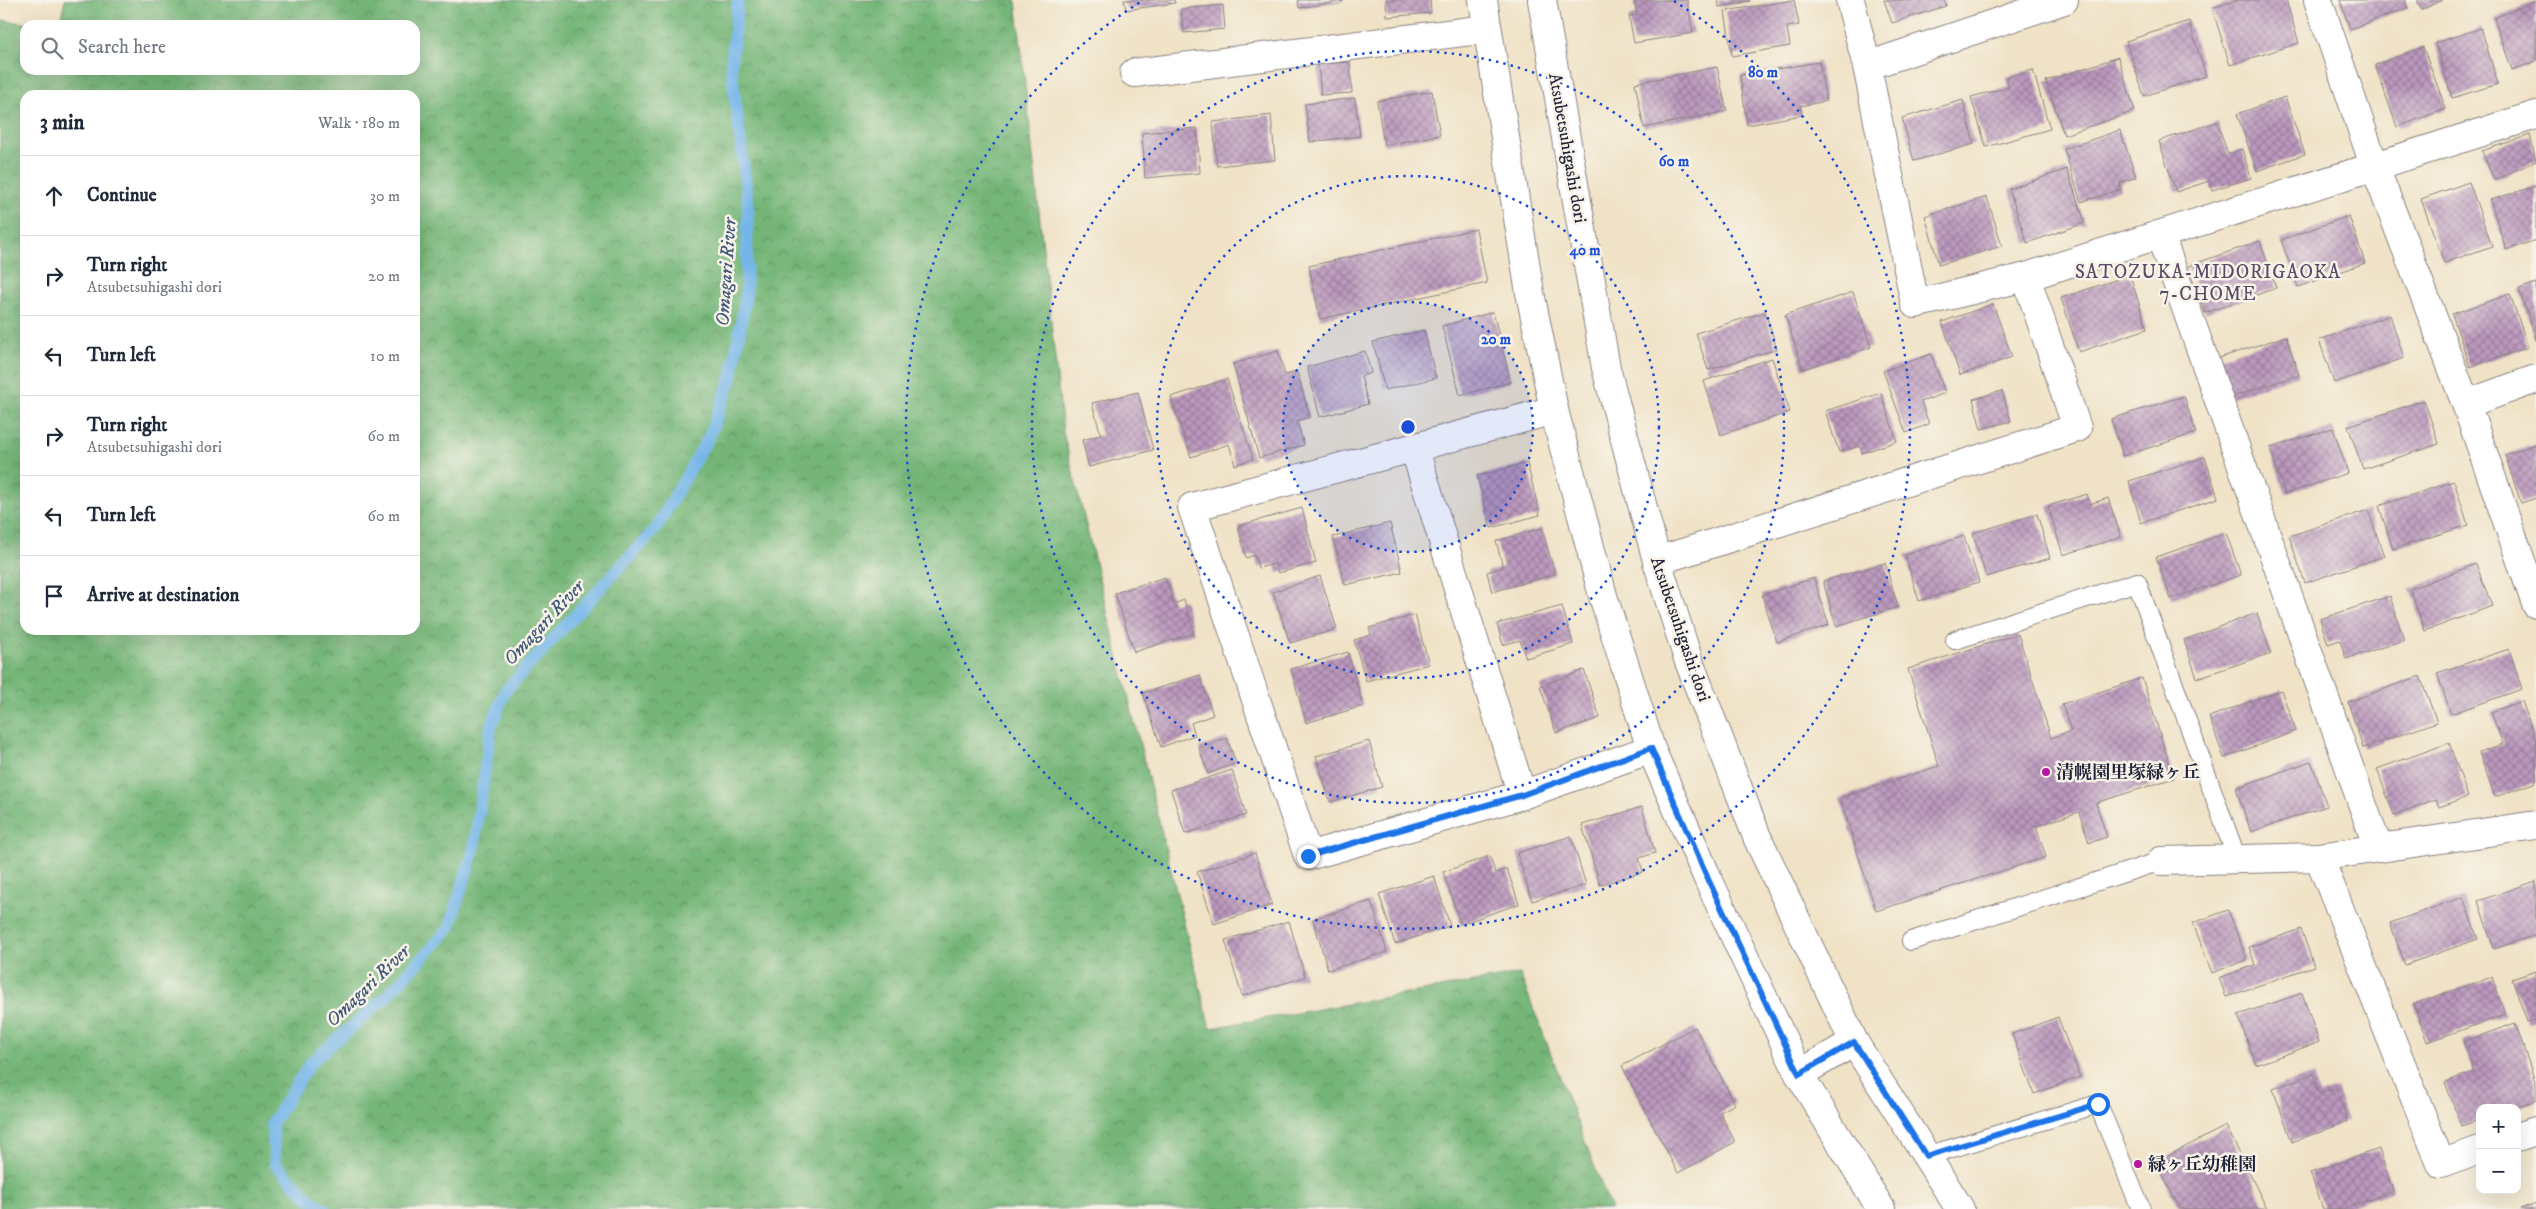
<!DOCTYPE html>
<html lang="en">
<head>
<meta charset="utf-8">
<style>
	:root { --surface:#fff; --page:#f6f6f7; --text:#1f2937; --muted:#747a83; --line:#e0e1e3 }
	body { margin:0; font-family:"IM FELL DW Pica","Noto Serif JP",serif; background:var(--page); color:var(--text) }
	.controls { position:absolute; right:15px; bottom:15px; display:grid; overflow:hidden; border-radius:10px; box-shadow:0 5px 20px #0002 }
	.controls button { width:45px; height:45px; display:grid; place-items:center; padding:0; border:0; border-bottom:1px solid var(--line); background:var(--surface); color:var(--text); font:25px sans-serif }
	.stop { position:absolute; width:15px; height:15px; margin:-11px; border:4px solid #1a73e8; border-radius:50%; background:#fff }
	.stop.end { background:#1a73e8; border-color:#fff; box-shadow:0 1px 5px #0008 }
	.list { margin:0; padding:0; list-style:none }
	h2 { display:flex; justify-content:space-between; align-items:center; height:65px; margin:0; padding:0 20px; font-size:21px }
	h2 small { font-size:16px; font-weight:400; color:var(--muted) }
	.list li { display:grid; grid-template-columns:32px 1fr auto; gap:15px; align-items:center; box-sizing:border-box; height:80px; padding:0 20px; border-top:1px solid var(--line) }
	.list b { display:block; font-size:19px; white-space:nowrap }
	.list p { margin:0; font-size:16px; white-space:nowrap; color:var(--muted) }
	.list em { font-size:16px; font-style:normal; color:var(--muted) }
	.icon { flex:none; width:28px; height:28px; fill:none; stroke:currentColor; stroke-width:2; stroke-linecap:round; stroke-linejoin:round }
	.map { position:relative; flex:none; width:2536px; height:1209px; overflow:hidden }
	.search { position:absolute; background:var(--surface); box-shadow:0 5px 20px #0002; left:20px; top:20px; width:400px; height:55px; display:flex; align-items:center; gap:12px; box-sizing:border-box; padding:0 18px; border-radius:15px; color:var(--muted); font-size:19px }
	.panel { position:absolute; background:var(--surface); box-shadow:0 5px 20px #0002; left:20px; top:90px; width:400px; height:545px; border-radius:15px }
	.map>svg:first-child { display:block }
	.forest { fill:url(#forest-crowns); stroke:#4c6c5a; fill-rule:evenodd }
	.lines { fill:none; stroke-linecap:round; stroke-linejoin:round }
	.stream { stroke:#74b6e9; stroke-width:12 }
	.building { fill:url(#building-cross-hatch) }
	.service-casing { stroke:#898280; stroke-width:20 }
	.minor-casing { stroke:#898280; stroke-width:30 }
	.tertiary-casing { stroke:#898280; stroke-width:30 }
	.service { stroke:#fff; stroke-width:18 }
	.minor { stroke:#fff; stroke-width:28 }
	.tertiary { stroke:#fff; stroke-width:28 }
	.route { stroke:#1a73e8; stroke-width:6 }
	.ring { fill:none; stroke:#1d4ed8; stroke-width:2.5; stroke-dasharray:2.5 5 }
	.poi-dot { fill:#b5179e; stroke:#f7f3e8; stroke-width:2 }
	.labels { text-anchor:middle; stroke-width:5; stroke-linejoin:round; paint-order:stroke }
	.street-label { font-size:18px; fill:#22223b; stroke:#f7f3e8 }
	.poi-label { font-size:18px; font-weight:bold; fill:#22223b; stroke:#f7f3e8; text-anchor:start }
	.neighbourhood-label { font-size:19px; letter-spacing:1px; fill:#584b68; stroke:#f7f3e8 }
	.water-label { font-size:19px; font-style:italic; fill:#3f5678; stroke:#f7f3e8 }
	.centre { fill:#1d4ed8; stroke:#f7f3e8; stroke-width:2.5 }
	.ring-label { font-size:15px; text-anchor:middle; font-weight:bold; fill:#1d4ed8; stroke:#f7f3e8; stroke-width:5; stroke-linejoin:round; paint-order:stroke }
</style>
</head>
<body>
<div class="map">
<svg width="2536" height="1209" viewBox="0 0 2536 1209">
	<defs>
		<pattern id="forest-crowns" width="20" height="18" patternUnits="userSpaceOnUse" patternTransform="scale(1.25)"><rect width="20" height="18" fill="#75b678"/><path d="M2 6a3 3 0 1 1 6 0M12 15a3 3 0 1 1 6 0" fill="none" stroke="#609464"/></pattern>
		<pattern id="building-cross-hatch" width="8" height="8" patternUnits="userSpaceOnUse" patternTransform="scale(1.25)"><rect width="8" height="8" fill="#bb98bd"/><path d="M0 0l8 8M0 8l8-8" fill="none" stroke="#987c9b"/></pattern>
	</defs>
	<rect width="100%" height="100%" fill="#f7f3e8"/>
	<filter id="ink" filterUnits="userSpaceOnUse"><feTurbulence type="fractalNoise" baseFrequency=".02" numOctaves="2"/><feDisplacementMap in="SourceGraphic" scale="10" xChannelSelector="R" yChannelSelector="G"/><feConvolveMatrix kernelMatrix="1 2 1 2 8 2 1 2 1" color-interpolation-filters="sRGB"/></filter>
	<filter id="wash" filterUnits="userSpaceOnUse"><feTurbulence type="fractalNoise" baseFrequency=".0096" numOctaves="4" result="noise"/><feDisplacementMap in="SourceGraphic" scale="20" xChannelSelector="R" yChannelSelector="G"/><feGaussianBlur stdDeviation="1.12" result="paint"/><feColorMatrix in="noise" values="0 0 0 0 0 0 0 0 0 0 0 0 0 0 0 0 0 1.4 0 .05"/><feComposite in="paint" operator="in"/></filter>
	<g filter="url(#wash)">
		<rect width="100%" height="100%" fill="#f0e2c6"/>
		<!-- forest -->
		<path class="forest" d="M 65,0 L 1016,0 L 1063,432 L 1210,1028 L 1520,974 L 1611,1209 L 0,1209 L 0,20 L 38,25 L 25,25 L 25,70 L 415,70 L 415,25 L 59,25 ZM 25,95 L 415,95 L 415,630 L 25,630 Z"/>
		<g class="lines">
			<!-- stream -->
			<polyline class="stream" points="325,1209 311,1200 275,1164 272,1123 311,1062 385,998 449,929 474,848 491,727 505,691 657,527 709,436 731,380 746,295 748,203 731,65 738,0"/>
		</g>
		<g id="blocks">
			<!-- building -->
			<g class="building">
				<polygon points="1124,0 1174,0 1175,3 1126,10"/>
				<polygon points="1298,0 1344,0 1344,1 1299,8"/>
				<polygon points="1386,0 1430,0 1431,13 1387,17"/>
				<polygon points="1634,0 1687,0 1693,33 1634,43 1629,16 1637,15"/>
				<polygon points="1718,0 1750,0 1750,1 1719,7"/>
				<polygon points="1794,0 1799,25 1787,27 1790,46 1732,56 1725,11"/>
				<polygon points="1884,0 1944,0 1946,6 1892,23"/>
				<polygon points="2237,0 2286,0 2299,43 2230,65 2212,8"/>
				<polygon points="2340,0 2405,0 2408,8 2350,29"/>
				<polygon points="2417,0 2443,0 2422,10"/>
				<polygon points="2536,1 2536,61 2512,70 2494,18"/>
				<polygon points="1223,5 1225,29 1184,33 1181,9"/>
				<polygon points="2189,21 2206,76 2144,96 2126,41"/>
				<polygon points="2481,28 2498,84 2452,98 2435,43"/>
				<polygon points="2423,47 2446,109 2397,127 2375,65"/>
				<polygon points="2118,57 2135,111 2064,135 2046,81"/>
				<polygon points="1350,62 1352,93 1321,95 1318,64"/>
				<polygon points="1819,62 1826,101 1800,106 1802,115 1747,125 1740,75"/>
				<polygon points="1717,67 1727,111 1644,128 1635,83"/>
				<polygon points="2033,70 2050,129 1986,147 1971,97 2009,87 2006,77"/>
				<polygon points="1432,91 1440,135 1384,145 1377,101"/>
				<polygon points="2285,97 2305,154 2257,171 2237,114"/>
				<polygon points="1355,98 1360,136 1310,142 1305,104"/>
				<polygon points="1963,100 1974,144 1914,161 1902,118"/>
				<polygon points="1271,115 1275,160 1217,166 1213,122"/>
				<polygon points="2217,122 2228,154 2242,149 2251,178 2212,190 2209,181 2176,192 2159,141"/>
				<polygon points="1197,128 1200,173 1145,178 1142,133"/>
				<polygon points="2120,130 2136,177 2120,183 2121,189 2081,202 2064,149"/>
				<polygon points="2530,135 2536,161 2494,180 2482,151"/>
				<polygon points="2067,169 2085,223 2027,243 2009,189"/>
				<polygon points="2469,182 2492,246 2444,263 2421,199"/>
				<polygon points="2536,186 2536,240 2506,250 2490,200"/>
				<polygon points="1987,197 2002,246 1939,265 1925,216"/>
				<polygon points="2349,216 2365,263 2298,287 2281,240"/>
				<polygon points="1476,229 1487,283 1320,319 1309,266"/>
				<polygon points="2260,241 2276,288 2205,313 2188,266"/>
				<polygon points="2130,275 2147,329 2079,352 2061,298"/>
				<polygon points="2536,283 2536,340 2519,289"/>
				<polygon points="1853,292 1871,347 1803,369 1785,315"/>
				<polygon points="2510,294 2528,347 2470,367 2452,314"/>
				<polygon points="1993,304 2012,357 1960,375 1942,322"/>
				<polygon points="1493,312 1511,382 1460,395 1442,326"/>
				<polygon points="1765,312 1777,349 1708,370 1696,333"/>
				<polygon points="2390,315 2404,358 2334,383 2319,340"/>
				<polygon points="1424,330 1436,378 1385,390 1373,342"/>
				<polygon points="2286,336 2299,375 2229,398 2216,359"/>
				<polygon points="1278,351 1285,375 1297,372 1310,417 1297,421 1304,445 1259,458 1233,364"/>
				<polygon points="1365,351 1371,373 1361,376 1368,404 1320,417 1307,367"/>
				<polygon points="1931,354 1945,393 1921,402 1929,424 1906,433 1883,371"/>
				<polygon points="1772,358 1790,412 1721,435 1704,381"/>
				<polygon points="1227,379 1253,459 1235,465 1229,444 1191,457 1171,397"/>
				<polygon points="2002,391 2011,421 1981,429 1973,399"/>
				<polygon points="1138,392 1153,450 1089,467 1082,440 1101,435 1092,403"/>
				<polygon points="1881,393 1897,441 1862,453 1860,446 1839,452 1825,411"/>
				<polygon points="2184,396 2196,433 2123,456 2111,419"/>
				<polygon points="2424,400 2439,444 2363,469 2348,426"/>
				<polygon points="2333,428 2348,473 2285,494 2270,448"/>
				<polygon points="2536,444 2536,498 2521,503 2505,455"/>
				<polygon points="2205,457 2218,498 2141,523 2129,481"/>
				<polygon points="1527,463 1540,515 1491,528 1477,476"/>
				<polygon points="2454,481 2468,525 2393,549 2379,506"/>
				<polygon points="2087,494 2090,504 2108,498 2121,537 2063,555 2048,506"/>
				<polygon points="1302,508 1316,563 1278,573 1275,564 1258,568 1255,555 1246,558 1238,526"/>
				<polygon points="2368,510 2384,556 2305,583 2289,536"/>
				<polygon points="2037,514 2050,558 1986,577 1973,533"/>
				<polygon points="1390,523 1402,572 1345,585 1333,537"/>
				<polygon points="1542,528 1555,574 1492,592 1487,572 1503,567 1496,541"/>
				<polygon points="2226,533 2241,575 2171,599 2156,557"/>
				<polygon points="1964,536 1979,582 1919,601 1905,555"/>
				<polygon points="1885,563 1898,607 1836,626 1823,581"/>
				<polygon points="2476,564 2492,606 2425,631 2410,589"/>
				<polygon points="1320,576 1337,629 1290,643 1273,592"/>
				<polygon points="1165,577 1174,604 1184,600 1194,633 1134,652 1115,593"/>
				<polygon points="1814,578 1829,625 1777,642 1762,595"/>
				<polygon points="2390,596 2404,640 2346,659 2340,640 2328,644 2320,619"/>
				<polygon points="1562,606 1573,644 1526,658 1520,640 1503,645 1497,624"/>
				<polygon points="2257,613 2271,653 2197,678 2184,640"/>
				<polygon points="1415,615 1429,664 1366,681 1354,640 1371,635 1369,628"/>
				<polygon points="2018,634 2051,738 2071,731 2062,704 2142,678 2174,778 2096,803 2107,837 2089,843 2079,812 2036,826 2046,857 1876,911 1840,798 1939,766 1908,669"/>
				<polygon points="2509,649 2522,689 2451,714 2437,673"/>
				<polygon points="1348,652 1363,706 1306,723 1291,669"/>
				<polygon points="1584,670 1600,718 1556,733 1540,686"/>
				<polygon points="1200,675 1213,715 1191,723 1195,735 1161,747 1143,693"/>
				<polygon points="2420,676 2437,722 2363,748 2348,702"/>
				<polygon points="2281,690 2296,731 2224,758 2209,717"/>
				<polygon points="2522,701 2536,741 2536,782 2495,797 2479,752 2503,744 2491,712"/>
				<polygon points="1227,738 1236,763 1208,774 1199,748"/>
				<polygon points="1369,741 1382,787 1330,802 1316,756"/>
				<polygon points="2449,743 2468,797 2439,807 2436,799 2394,815 2377,769"/>
				<polygon points="2311,761 2327,806 2251,832 2236,788"/>
				<polygon points="1232,770 1246,815 1185,834 1171,790"/>
				<polygon points="1642,807 1655,853 1639,858 1643,872 1600,885 1582,825"/>
				<polygon points="1571,836 1586,885 1532,901 1517,853"/>
				<polygon points="1255,853 1272,905 1214,924 1197,872"/>
				<polygon points="1490,856 1495,873 1507,869 1519,904 1461,924 1443,872"/>
				<polygon points="1434,876 1450,926 1395,944 1379,894"/>
				<polygon points="2536,881 2536,935 2494,949 2478,901"/>
				<polygon points="2463,897 2478,939 2405,965 2390,923"/>
				<polygon points="1371,901 1387,952 1328,970 1313,919"/>
				<polygon points="2228,910 2247,960 2212,973 2193,923"/>
				<polygon points="1289,921 1305,977 1242,996 1225,940"/>
				<polygon points="2301,929 2314,966 2226,997 2219,978 2255,965 2249,947"/>
				<polygon points="2536,971 2536,1019 2527,1022 2512,979"/>
				<polygon points="2492,977 2505,1015 2427,1042 2414,1004"/>
				<polygon points="2302,993 2319,1042 2256,1065 2238,1015"/>
				<polygon points="2058,1017 2080,1077 2034,1094 2012,1034"/>
				<polygon points="2515,1023 2536,1084 2536,1101 2515,1108 2480,1108 2480,1120 2461,1126 2445,1082 2474,1072 2463,1042"/>
				<polygon points="1695,1027 1735,1104 1720,1112 1735,1142 1678,1173 1622,1066"/>
				<polygon points="2313,1074 2319,1094 2336,1088 2348,1121 2292,1142 2273,1089"/>
				<polygon points="2226,1126 2267,1209 2180,1209 2156,1162"/>
				<polygon points="2379,1149 2393,1191 2343,1209 2323,1209 2310,1173"/>
				<polygon points="2536,1203 2536,1209 2520,1209"/>
			</g>
		</g>
	</g>
	<g filter="url(#ink)">
		<use href="#blocks" fill-opacity="0" stroke="#898280" stroke-width="1"/>
		<g class="lines">
			<!-- service casing -->
			<g class="service-casing">
				<g id="service">
					<polyline points="1955,640 2137,582 2237,859"/>
					<polyline points="1911,941 2161,861"/>
					<polyline points="1926,1156 2098,1104 2141,1209"/>
				</g>
			</g>
			<!-- minor casing -->
			<g class="minor-casing">
				<g id="minor">
					<polyline points="1850,0 1867,66 1915,304 2026,277 2536,115"/>
					<polyline points="2318,0 2374,165 2466,404 2536,604"/>
					<polyline points="1867,66 2064,0"/>
					<polyline points="1134,73 1487,29"/>
					<polyline points="2160,235 2378,848"/>
					<polyline points="2466,404 2536,379"/>
					<polyline points="1554,410 1192,507 1308,856 1522,795 1651,749"/>
					<polyline points="1414,447 1522,795"/>
					<polyline points="1657,561 2077,428 2026,277"/>
					<polyline points="2319,857 2441,1164 2480,1150"/>
					<polyline points="2161,861 2319,857 2536,825"/>
					<polyline points="2517,1137 2536,1131"/>
				</g>
			</g>
			<!-- tertiary casing -->
			<g class="tertiary-casing">
				<g id="tertiary">
					<polyline points="1483,0 1530,293 1554,410 1603,596 1651,749 1708,879 1799,1074 1881,1209"/>
					<polyline points="1542,0 1606,368 1657,561 1688,659 1757,837 1854,1042 1960,1209"/>
					<polyline points="1799,1074 1854,1042"/>
				</g>
			</g>
			<!-- service -->
			<use href="#service" class="service"/>
			<!-- minor -->
			<use href="#minor" class="minor"/>
			<!-- tertiary -->
			<use href="#tertiary" class="tertiary"/>
		</g>
	</g>
	<g class="lines" filter="url(#ink)">
		<!-- route -->
		<polyline class="route" points="1308,856 1522,795 1651,748 1708,879 1799,1074 1854,1042 1926,1156 2098,1104"/>
	</g>
	<!-- distance rings -->
	<circle cx="1408" cy="427" r="125" fill="#1d4ed8" fill-opacity=".12"/>
	<g class="ring">
		<circle cx="1408" cy="427" r="125"/>
		<circle cx="1408" cy="427" r="251"/>
		<circle cx="1408" cy="427" r="376"/>
		<path d="M1674 1A502 502 0 1 1 1142 1"/>
	</g>
	<!-- markers -->
	<g class="poi-dot">
		<circle cx="2046" cy="772" r="5"/>
		<circle cx="2138" cy="1164" r="5"/>
	</g>
	<g class="labels">
		<!-- street labels -->
		<g class="street-label">
			<text transform="translate(1568 148) rotate(80)" y="6">Atsubetsuhigashi dori</text>
			<text transform="translate(1681 629) rotate(71)" y="6">Atsubetsuhigashi dori</text>
		</g>
		<!-- poi labels -->
		<g class="poi-label">
			<text x="2056" y="778">清幌園里塚緑ヶ丘</text>
			<text x="2148" y="1170">緑ヶ丘幼稚園</text>
		</g>
		<!-- neighbourhood labels -->
		<g class="neighbourhood-label">
			<text x="2208" y="278">SATOZUKA-MIDORIGAOKA<tspan x="2208" dy="22">7-CHOME</tspan></text>
		</g>
		<!-- water labels -->
		<g class="water-label">
			<text transform="translate(725 272) rotate(-86)" y="7">Omagari River</text>
			<text transform="translate(543 622) rotate(-47)" y="7">Omagari River</text>
			<text transform="translate(367 985) rotate(-44)" y="7">Omagari River</text>
		</g>
	</g>
	<circle cx="1408" cy="427" r="8" class="centre"/>
	<g class="ring-label">
		<text x="1763" y="77">80 m</text>
		<text x="1674" y="166">60 m</text>
		<text x="1585" y="255">40 m</text>
		<text x="1496" y="344">20 m</text>
	</g>
</svg>
<div class="controls">
<button>+</button>
<button>−</button>
</div>
<div class="stop" style="left:2098px;top:1104px"></div>
<div class="stop end" style="left:1308px;top:856px"></div>
<div class="search"><svg class="icon" aria-label="search" viewBox="0 0 24 24"><circle cx="10" cy="10" r="6"/><path d="M15 15l6 6"/></svg>Search here</div>
<section class="panel">
<h2>3 min<small>Walk · 180 m</small></h2>
<ul class="list">
<li><svg class="icon" aria-label="ahead" viewBox="0 0 24 24"><path d="M12 20V5M6 11l6-6 6 6"/></svg><div><b>Continue</b></div><em>30 m</em></li>
<li><svg class="icon" aria-label="right" viewBox="0 0 24 24"><path d="M7 20v-9h11M14 6l5 5-5 5"/></svg><div><b>Turn right</b><p>Atsubetsuhigashi dori</p></div><em>20 m</em></li>
<li><svg class="icon" aria-label="left" viewBox="0 0 24 24"><path d="M17 20v-9H6M10 6l-5 5 5 5"/></svg><div><b>Turn left</b></div><em>10 m</em></li>
<li><svg class="icon" aria-label="right" viewBox="0 0 24 24"><path d="M7 20v-9h11M14 6l5 5-5 5"/></svg><div><b>Turn right</b><p>Atsubetsuhigashi dori</p></div><em>60 m</em></li>
<li><svg class="icon" aria-label="left" viewBox="0 0 24 24"><path d="M17 20v-9H6M10 6l-5 5 5 5"/></svg><div><b>Turn left</b></div><em>60 m</em></li>
<li><svg class="icon" aria-label="arrive" viewBox="0 0 24 24"><path d="M6 21V4h12l-3 4 3 4H6"/></svg><div><b>Arrive at destination</b></div></li>
</ul>
</section>
</div>
</body>
</html>
